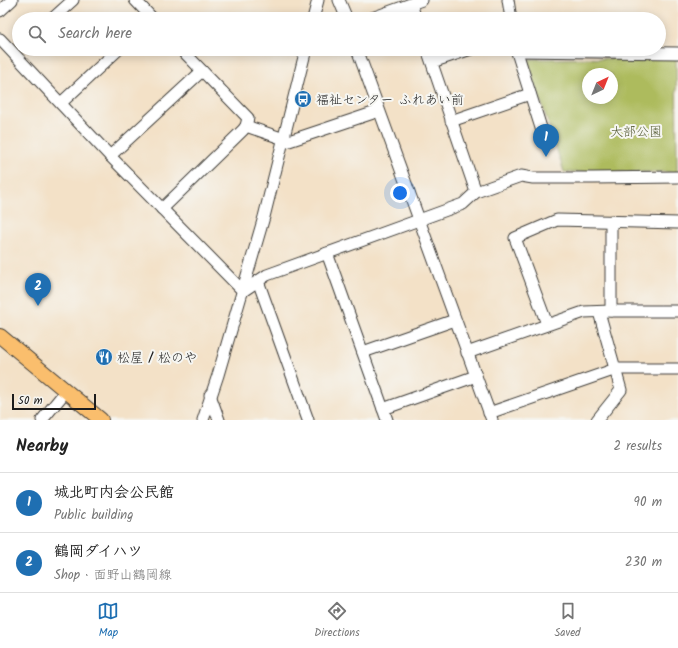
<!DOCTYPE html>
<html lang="en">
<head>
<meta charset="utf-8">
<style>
	:root { --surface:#fff; --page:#f6f6f6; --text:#222; --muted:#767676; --line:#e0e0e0; --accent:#1f6fb2 }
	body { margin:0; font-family:Kalam,"Klee One",sans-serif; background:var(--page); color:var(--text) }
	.compass { position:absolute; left:582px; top:68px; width:36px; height:36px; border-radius:50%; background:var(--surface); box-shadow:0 2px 10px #0003; rotate:43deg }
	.scale { position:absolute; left:12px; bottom:10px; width:84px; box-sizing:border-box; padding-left:4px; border:2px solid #1c1c1c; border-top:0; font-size:11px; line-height:14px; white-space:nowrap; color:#1c1c1c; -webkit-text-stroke:3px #f6f6f2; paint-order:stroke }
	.you { position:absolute; left:400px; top:193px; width:14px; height:14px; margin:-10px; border:3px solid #fff; border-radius:50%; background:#1a73e8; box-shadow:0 0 0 6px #1a73e833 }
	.badge { display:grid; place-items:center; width:26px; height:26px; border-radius:50%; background:var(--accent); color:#fff; font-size:13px; font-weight:700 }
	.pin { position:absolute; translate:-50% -33px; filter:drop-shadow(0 1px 2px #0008) }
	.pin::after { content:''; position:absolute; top:21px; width:14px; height:12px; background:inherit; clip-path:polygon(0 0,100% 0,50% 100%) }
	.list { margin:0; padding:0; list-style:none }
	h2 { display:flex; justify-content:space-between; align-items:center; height:52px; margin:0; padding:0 16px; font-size:17px }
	h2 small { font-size:13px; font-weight:400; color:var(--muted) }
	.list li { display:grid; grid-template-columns:26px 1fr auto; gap:12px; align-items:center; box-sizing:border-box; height:60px; padding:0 16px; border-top:1px solid var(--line) }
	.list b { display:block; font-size:15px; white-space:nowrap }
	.list p { margin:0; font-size:13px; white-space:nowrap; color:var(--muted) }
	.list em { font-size:13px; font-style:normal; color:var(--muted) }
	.icon { flex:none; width:22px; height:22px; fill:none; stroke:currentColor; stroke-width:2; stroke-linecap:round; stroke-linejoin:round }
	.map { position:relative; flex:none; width:678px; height:420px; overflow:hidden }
	.search { position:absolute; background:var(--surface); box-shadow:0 2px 10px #0003; left:12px; right:12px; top:12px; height:44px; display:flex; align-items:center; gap:10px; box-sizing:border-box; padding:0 14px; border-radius:22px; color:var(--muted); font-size:15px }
	.sheet { height:172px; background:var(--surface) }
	nav { display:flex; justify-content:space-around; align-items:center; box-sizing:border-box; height:56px; border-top:1px solid var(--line); background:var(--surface); font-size:11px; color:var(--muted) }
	nav a { display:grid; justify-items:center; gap:2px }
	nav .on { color:var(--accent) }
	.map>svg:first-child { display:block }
	.green { fill:#adbb5d; stroke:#646c3c; fill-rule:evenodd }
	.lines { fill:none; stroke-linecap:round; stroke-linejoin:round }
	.minor-casing { stroke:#3c3a36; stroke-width:13 }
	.major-casing { stroke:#3c3a36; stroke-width:16 }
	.minor { stroke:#fff; stroke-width:11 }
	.major { stroke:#fabe6d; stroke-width:14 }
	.labels { text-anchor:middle; stroke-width:4; stroke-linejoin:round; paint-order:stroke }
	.poi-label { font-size:13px; fill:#1c1c1c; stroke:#f6f6f2; text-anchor:start }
	.park-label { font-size:13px; fill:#565c36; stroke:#f6f6f2 }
</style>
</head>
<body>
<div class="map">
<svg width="678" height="420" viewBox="0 0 678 420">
	<rect width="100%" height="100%" fill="#f6f6f2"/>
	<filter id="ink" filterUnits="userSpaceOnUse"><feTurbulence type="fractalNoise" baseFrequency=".025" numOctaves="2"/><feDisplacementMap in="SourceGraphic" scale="8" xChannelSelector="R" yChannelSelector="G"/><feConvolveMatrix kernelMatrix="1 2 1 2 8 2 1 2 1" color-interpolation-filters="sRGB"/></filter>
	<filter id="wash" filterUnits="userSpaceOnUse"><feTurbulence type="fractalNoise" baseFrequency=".012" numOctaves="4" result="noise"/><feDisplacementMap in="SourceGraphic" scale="16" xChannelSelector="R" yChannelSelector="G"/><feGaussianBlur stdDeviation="0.9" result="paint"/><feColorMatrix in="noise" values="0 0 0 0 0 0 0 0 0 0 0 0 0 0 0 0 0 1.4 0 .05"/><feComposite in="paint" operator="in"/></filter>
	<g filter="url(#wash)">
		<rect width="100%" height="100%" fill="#f3e1c7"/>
		<!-- green -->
		<path class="green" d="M 676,58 L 677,172 L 564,172 L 528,61 L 532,59 ZM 588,74 L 612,74 L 612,98 L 588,98 Z"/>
	</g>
	<g filter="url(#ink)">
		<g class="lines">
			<!-- minor casing -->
			<g class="minor-casing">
				<g id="minor">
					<polyline points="135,0 153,19"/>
					<polyline points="339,0 347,19"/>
					<polyline points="508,0 511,19"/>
					<polyline points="411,4 416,19"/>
					<polyline points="0,11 12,0"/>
					<polyline points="52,19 73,0"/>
					<polyline points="313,19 318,0"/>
					<polyline points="369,19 422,0"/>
					<polyline points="0,39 110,156 243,291"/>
					<polyline points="357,49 492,420"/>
					<polyline points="427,49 476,192"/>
					<polyline points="516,49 542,131"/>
					<polyline points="517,51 678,53"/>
					<polyline points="432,62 471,49"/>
					<polyline points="61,103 119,49"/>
					<polyline points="451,121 530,94"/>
					<polyline points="246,126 284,139"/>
					<polyline points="283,143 379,111"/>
					<polyline points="110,156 202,71"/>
					<polyline points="162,209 243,130 246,126 248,118 181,49"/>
					<polyline points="327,253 387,420"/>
					<polyline points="258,281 308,420"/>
					<polyline points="243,291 267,275 463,204 476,192 521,176 533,178 593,178 678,177"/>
					<polyline points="611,311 611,221"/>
					<polyline points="547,324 515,238 557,220 678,223"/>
					<polyline points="363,352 455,320"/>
					<polyline points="467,353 584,312 611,311 678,311"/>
					<polyline points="210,395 219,420"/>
					<polyline points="383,409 476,376"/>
					<polyline points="489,413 616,369 678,369"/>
					<polyline points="42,420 66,391"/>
					<polyline points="203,420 218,375 264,217 306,49"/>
					<polyline points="597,420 621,390 599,312"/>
				</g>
			</g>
			<!-- major casing -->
			<g class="major-casing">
				<polyline id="major" points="0,336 101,420"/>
			</g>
			<!-- minor -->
			<use href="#minor" class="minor"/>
			<!-- major -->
			<use href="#major" class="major"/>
		</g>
	</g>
	<!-- icons -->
	<defs>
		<g id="bus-disc" transform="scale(0.9)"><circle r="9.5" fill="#1f6fb2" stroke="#f6f6f2"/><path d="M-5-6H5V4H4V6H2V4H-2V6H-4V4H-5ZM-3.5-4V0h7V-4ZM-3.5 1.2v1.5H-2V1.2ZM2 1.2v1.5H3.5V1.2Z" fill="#fff"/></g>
		<g id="restaurant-disc" transform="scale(0.9)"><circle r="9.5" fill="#1f6fb2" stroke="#f6f6f2"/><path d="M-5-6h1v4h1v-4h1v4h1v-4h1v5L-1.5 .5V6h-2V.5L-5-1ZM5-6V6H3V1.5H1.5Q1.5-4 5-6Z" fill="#fff"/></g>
	</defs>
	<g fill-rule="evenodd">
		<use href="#bus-disc" x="303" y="99"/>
		<use href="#restaurant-disc" x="104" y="357"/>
	</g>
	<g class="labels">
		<!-- poi labels -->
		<g class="poi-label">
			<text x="316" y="104">福祉センター ふれあい前</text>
			<text x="117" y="362">松屋 / 松のや</text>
		</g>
		<!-- park labels -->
		<g class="park-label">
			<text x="636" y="136">大部公園</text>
		</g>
	</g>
</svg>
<svg class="compass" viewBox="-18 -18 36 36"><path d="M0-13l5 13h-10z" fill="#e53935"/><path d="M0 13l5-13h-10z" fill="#767676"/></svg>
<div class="scale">50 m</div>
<div class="you"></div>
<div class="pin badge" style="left:546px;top:157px">1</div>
<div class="pin badge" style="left:38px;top:306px">2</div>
<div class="search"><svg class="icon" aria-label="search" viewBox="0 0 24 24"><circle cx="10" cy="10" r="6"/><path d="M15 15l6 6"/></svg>Search here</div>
</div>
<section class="sheet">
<h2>Nearby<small>2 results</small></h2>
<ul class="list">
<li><span class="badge">1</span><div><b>城北町内会公民館</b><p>Public building</p></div><em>90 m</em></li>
<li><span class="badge">2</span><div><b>鶴岡ダイハツ</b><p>Shop · 面野山鶴岡線</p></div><em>230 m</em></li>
</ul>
</section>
<nav>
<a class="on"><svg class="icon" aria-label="map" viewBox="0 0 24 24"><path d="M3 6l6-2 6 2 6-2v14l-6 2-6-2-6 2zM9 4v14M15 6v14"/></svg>Map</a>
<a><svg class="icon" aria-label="directions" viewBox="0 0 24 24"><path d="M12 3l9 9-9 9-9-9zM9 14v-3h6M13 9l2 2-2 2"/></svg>Directions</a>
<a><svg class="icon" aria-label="saved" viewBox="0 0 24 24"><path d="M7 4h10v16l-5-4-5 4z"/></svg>Saved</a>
</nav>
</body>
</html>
